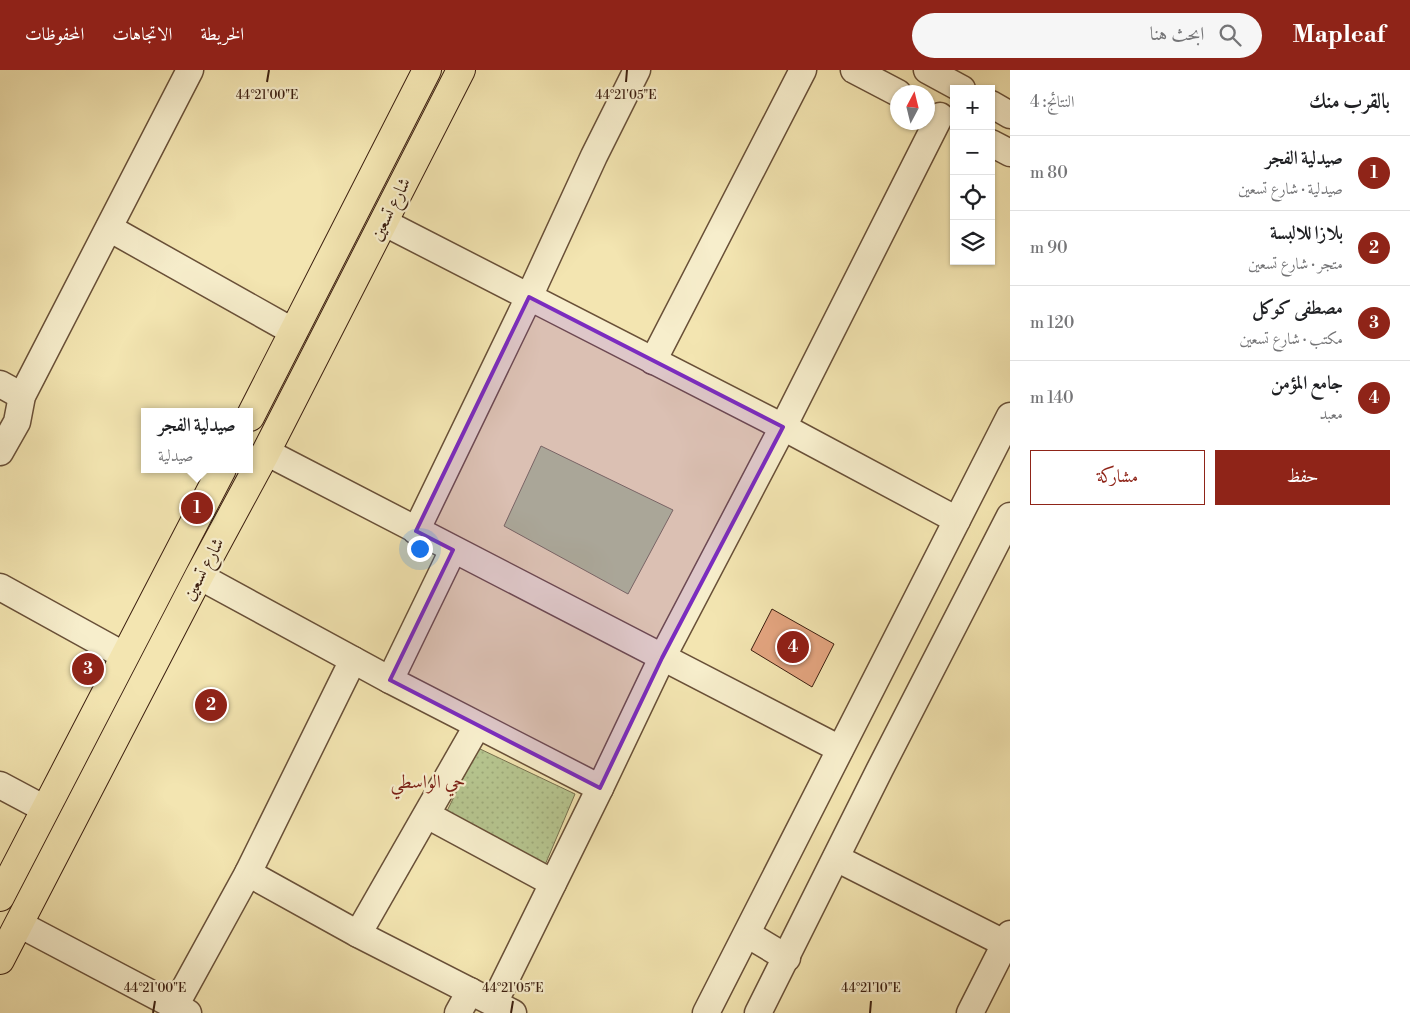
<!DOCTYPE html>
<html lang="ar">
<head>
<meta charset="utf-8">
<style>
	:root { --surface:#fff; --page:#f6f6f6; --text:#202124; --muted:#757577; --line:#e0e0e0; --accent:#8f2418 }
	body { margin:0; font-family:"Libre Bodoni",Amiri,serif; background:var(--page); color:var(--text); direction:rtl }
	.controls { position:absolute; right:15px; top:15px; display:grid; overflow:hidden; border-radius:0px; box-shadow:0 1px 4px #0004 }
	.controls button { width:45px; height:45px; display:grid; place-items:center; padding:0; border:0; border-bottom:1px solid var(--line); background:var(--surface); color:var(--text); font:25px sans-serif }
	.compass { position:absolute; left:890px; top:15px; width:45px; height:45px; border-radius:50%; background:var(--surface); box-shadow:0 1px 4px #0004; rotate:7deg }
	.you { position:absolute; left:419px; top:478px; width:18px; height:18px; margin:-12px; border:4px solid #fff; border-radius:50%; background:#1a73e8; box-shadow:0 0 0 8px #1a73e833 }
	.badge { display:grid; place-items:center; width:32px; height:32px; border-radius:50%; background:var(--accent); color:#fff; font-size:16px; font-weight:700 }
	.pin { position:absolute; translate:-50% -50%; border:2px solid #fff; box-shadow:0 1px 5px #0006 }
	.popup { position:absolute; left:141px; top:338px; width:112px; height:65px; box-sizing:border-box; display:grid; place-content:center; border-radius:0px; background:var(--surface); filter:drop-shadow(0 1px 4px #0005); font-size:16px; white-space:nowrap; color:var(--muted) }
	.popup b { font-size:19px; color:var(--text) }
	.popup::after { content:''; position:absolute; left:50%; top:100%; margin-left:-10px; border:10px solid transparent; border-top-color:var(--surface) }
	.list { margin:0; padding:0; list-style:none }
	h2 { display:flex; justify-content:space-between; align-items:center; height:65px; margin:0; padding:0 20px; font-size:21px }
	h2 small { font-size:16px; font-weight:400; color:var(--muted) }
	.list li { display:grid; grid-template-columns:32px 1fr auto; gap:15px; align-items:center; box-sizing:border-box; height:75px; padding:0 20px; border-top:1px solid var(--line) }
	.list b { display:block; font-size:19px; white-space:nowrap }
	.list p { margin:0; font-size:16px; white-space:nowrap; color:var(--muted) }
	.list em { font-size:16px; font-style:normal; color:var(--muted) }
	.actions { display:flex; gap:10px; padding:15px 20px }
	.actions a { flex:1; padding:11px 0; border:1px solid var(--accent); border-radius:0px; text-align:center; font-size:18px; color:var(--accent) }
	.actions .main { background:var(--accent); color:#fff }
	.icon { flex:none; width:28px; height:28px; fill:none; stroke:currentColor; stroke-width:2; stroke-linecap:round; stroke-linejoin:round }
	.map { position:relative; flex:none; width:1010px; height:943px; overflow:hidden; direction:ltr }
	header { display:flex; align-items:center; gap:30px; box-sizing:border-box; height:70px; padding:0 25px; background:var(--accent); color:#fff }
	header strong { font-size:24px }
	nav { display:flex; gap:28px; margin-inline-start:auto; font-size:18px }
	.search { width:350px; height:45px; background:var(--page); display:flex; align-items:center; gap:12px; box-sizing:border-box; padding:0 18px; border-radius:28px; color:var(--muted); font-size:19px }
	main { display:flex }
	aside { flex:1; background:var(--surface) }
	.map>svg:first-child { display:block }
	.grass { fill:#b6c58f; stroke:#78724f }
	.garden { fill:url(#garden-dots); stroke:#78724f }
	.building { fill:#e4a580; stroke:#3b1e0f }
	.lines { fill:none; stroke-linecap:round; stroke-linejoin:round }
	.minor-casing { stroke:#695038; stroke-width:29 }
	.major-casing { stroke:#3b1e0f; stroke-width:30 }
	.minor { stroke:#f7eecc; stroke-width:26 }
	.major { stroke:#f3e5b1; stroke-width:28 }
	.marked { fill:#7b2cbf; fill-opacity:0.2; stroke:#7b2cbf; stroke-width:4; stroke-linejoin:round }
	.ticks { fill:none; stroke:#3b1e0f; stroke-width:2 }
	.labels { text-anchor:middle; stroke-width:4.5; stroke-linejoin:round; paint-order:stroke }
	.street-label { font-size:18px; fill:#3b1e0f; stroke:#f7eecc }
	.neighbourhood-label { font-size:19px; fill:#7a1f14; stroke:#f7eecc }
	.ticks-label { font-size:12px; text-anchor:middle; fill:#3b1e0f; stroke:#f7eecc; stroke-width:4.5; stroke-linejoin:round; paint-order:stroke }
</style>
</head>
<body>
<header>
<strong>Mapleaf</strong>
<div class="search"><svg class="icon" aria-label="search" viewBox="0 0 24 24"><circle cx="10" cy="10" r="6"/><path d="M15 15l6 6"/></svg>ابحث هنا</div>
<nav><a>الخريطة</a><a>الاتجاهات</a><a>المحفوظات</a></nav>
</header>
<main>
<aside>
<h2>بالقرب منك<small>النتائج: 4</small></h2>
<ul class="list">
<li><span class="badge">1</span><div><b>صيدلية الفجر</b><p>صيدلية · شارع تسعين</p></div><em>80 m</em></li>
<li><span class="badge">2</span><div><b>بلازا للالبسة</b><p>متجر · شارع تسعين</p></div><em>90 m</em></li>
<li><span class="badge">3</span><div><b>مصطفى كوكل</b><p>مكتب · شارع تسعين</p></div><em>120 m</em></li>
<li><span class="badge">4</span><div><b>جامع المؤمن</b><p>معبد</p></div><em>140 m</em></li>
</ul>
<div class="actions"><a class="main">حفظ</a><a>مشاركة</a></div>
</aside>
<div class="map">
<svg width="1010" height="943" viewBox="0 0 1010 943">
	<defs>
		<pattern id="garden-dots" width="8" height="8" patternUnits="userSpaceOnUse" patternTransform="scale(1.25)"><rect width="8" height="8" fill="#b6c58f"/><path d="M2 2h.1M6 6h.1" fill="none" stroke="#9da97a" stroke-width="1.8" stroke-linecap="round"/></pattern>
	</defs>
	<rect width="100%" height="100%" fill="#f3e5b1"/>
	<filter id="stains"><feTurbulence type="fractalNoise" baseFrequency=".004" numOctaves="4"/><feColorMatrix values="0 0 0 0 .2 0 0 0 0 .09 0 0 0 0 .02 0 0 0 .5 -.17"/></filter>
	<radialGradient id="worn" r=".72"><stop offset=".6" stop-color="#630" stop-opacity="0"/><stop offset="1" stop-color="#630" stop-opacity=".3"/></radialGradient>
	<!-- grass -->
	<polygon class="grass" points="541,376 673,440 628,524 504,456"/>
	<!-- garden -->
	<polygon class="garden" points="478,678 575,724 545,795 447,741"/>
	<!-- building -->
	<polygon class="building" points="772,539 834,574 812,617 751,580"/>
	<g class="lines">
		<!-- minor casing -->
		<g class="minor-casing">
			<g id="minor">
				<polyline points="854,0 898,23"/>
				<polyline points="927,0 962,19"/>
				<polyline points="991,34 1010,45"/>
				<polyline points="991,73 1010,83"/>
				<polyline points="383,152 783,357 957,450"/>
				<polyline points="109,158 294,262"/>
				<polyline points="653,291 803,0"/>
				<polyline points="0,314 22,326"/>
				<polyline points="0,382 17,352 22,326 190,0"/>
				<polyline points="266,382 840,679"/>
				<polyline points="416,461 529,227 594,86 637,0"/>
				<polyline points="199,506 390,610 600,718"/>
				<polyline points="0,517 125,586"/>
				<polyline points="390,610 453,480"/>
				<polyline points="0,715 45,739"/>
				<polyline points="427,745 553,813"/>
				<polyline points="836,788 1010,876"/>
				<polyline points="248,803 358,864 513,943"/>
				<polyline points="19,854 188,943"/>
				<polyline points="358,864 477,656"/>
				<polyline points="747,864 787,888"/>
				<polyline points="494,933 600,718 662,588 783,357 940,46"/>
				<polyline points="175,936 248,803 353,590"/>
				<polyline points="458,943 470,921"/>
				<polyline points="706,943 1010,346"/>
				<polyline points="758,943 880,699 1010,446"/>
				<polyline points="970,943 1010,864"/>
			</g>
		</g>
		<!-- major casing -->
		<g class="major-casing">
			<g id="major">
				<polyline points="250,347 427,0"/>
				<polyline points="0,827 222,399"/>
				<polyline points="0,890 199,506 266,382 461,0"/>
			</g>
		</g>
		<!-- minor -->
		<use href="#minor" class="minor"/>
		<!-- major -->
		<use href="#major" class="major"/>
	</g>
	<!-- marked area -->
	<path class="marked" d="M 529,227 L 783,357 L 662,588 L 600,718 L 390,610 L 453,480 L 416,461 Z"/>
	<!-- ticks -->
	<path class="ticks" d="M 267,12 L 269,0M 626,12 L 627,0M 153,943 L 155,931M 511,943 L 513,931M 870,943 L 871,931"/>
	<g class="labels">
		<!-- street labels -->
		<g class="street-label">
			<text transform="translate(390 139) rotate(-63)" y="6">شارع تسعين</text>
			<text transform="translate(203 499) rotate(-62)" y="6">شارع تسعين</text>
		</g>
		<!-- neighbourhood labels -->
		<g class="neighbourhood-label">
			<text x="428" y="718">حي الواسطي</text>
		</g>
	</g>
	<g class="ticks-label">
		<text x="267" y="29">44°21'00"E</text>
		<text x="626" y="29">44°21'05"E</text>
		<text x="155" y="922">44°21'00"E</text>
		<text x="513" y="922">44°21'05"E</text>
		<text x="871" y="922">44°21'10"E</text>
	</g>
	<rect width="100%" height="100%" filter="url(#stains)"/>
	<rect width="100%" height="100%" fill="url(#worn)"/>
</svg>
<div class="controls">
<button>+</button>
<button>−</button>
<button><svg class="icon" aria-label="locate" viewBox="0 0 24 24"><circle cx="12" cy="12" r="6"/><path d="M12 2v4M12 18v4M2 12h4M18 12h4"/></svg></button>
<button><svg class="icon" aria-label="layers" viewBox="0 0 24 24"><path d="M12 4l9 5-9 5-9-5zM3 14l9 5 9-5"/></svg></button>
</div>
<svg class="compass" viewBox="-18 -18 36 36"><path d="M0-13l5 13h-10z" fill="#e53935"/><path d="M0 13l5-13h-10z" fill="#757577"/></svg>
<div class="you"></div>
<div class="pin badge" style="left:197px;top:438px">1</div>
<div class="popup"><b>صيدلية الفجر</b>صيدلية</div>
<div class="pin badge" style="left:211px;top:635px">2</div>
<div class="pin badge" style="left:88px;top:599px">3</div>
<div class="pin badge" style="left:793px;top:577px">4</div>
</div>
</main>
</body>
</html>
